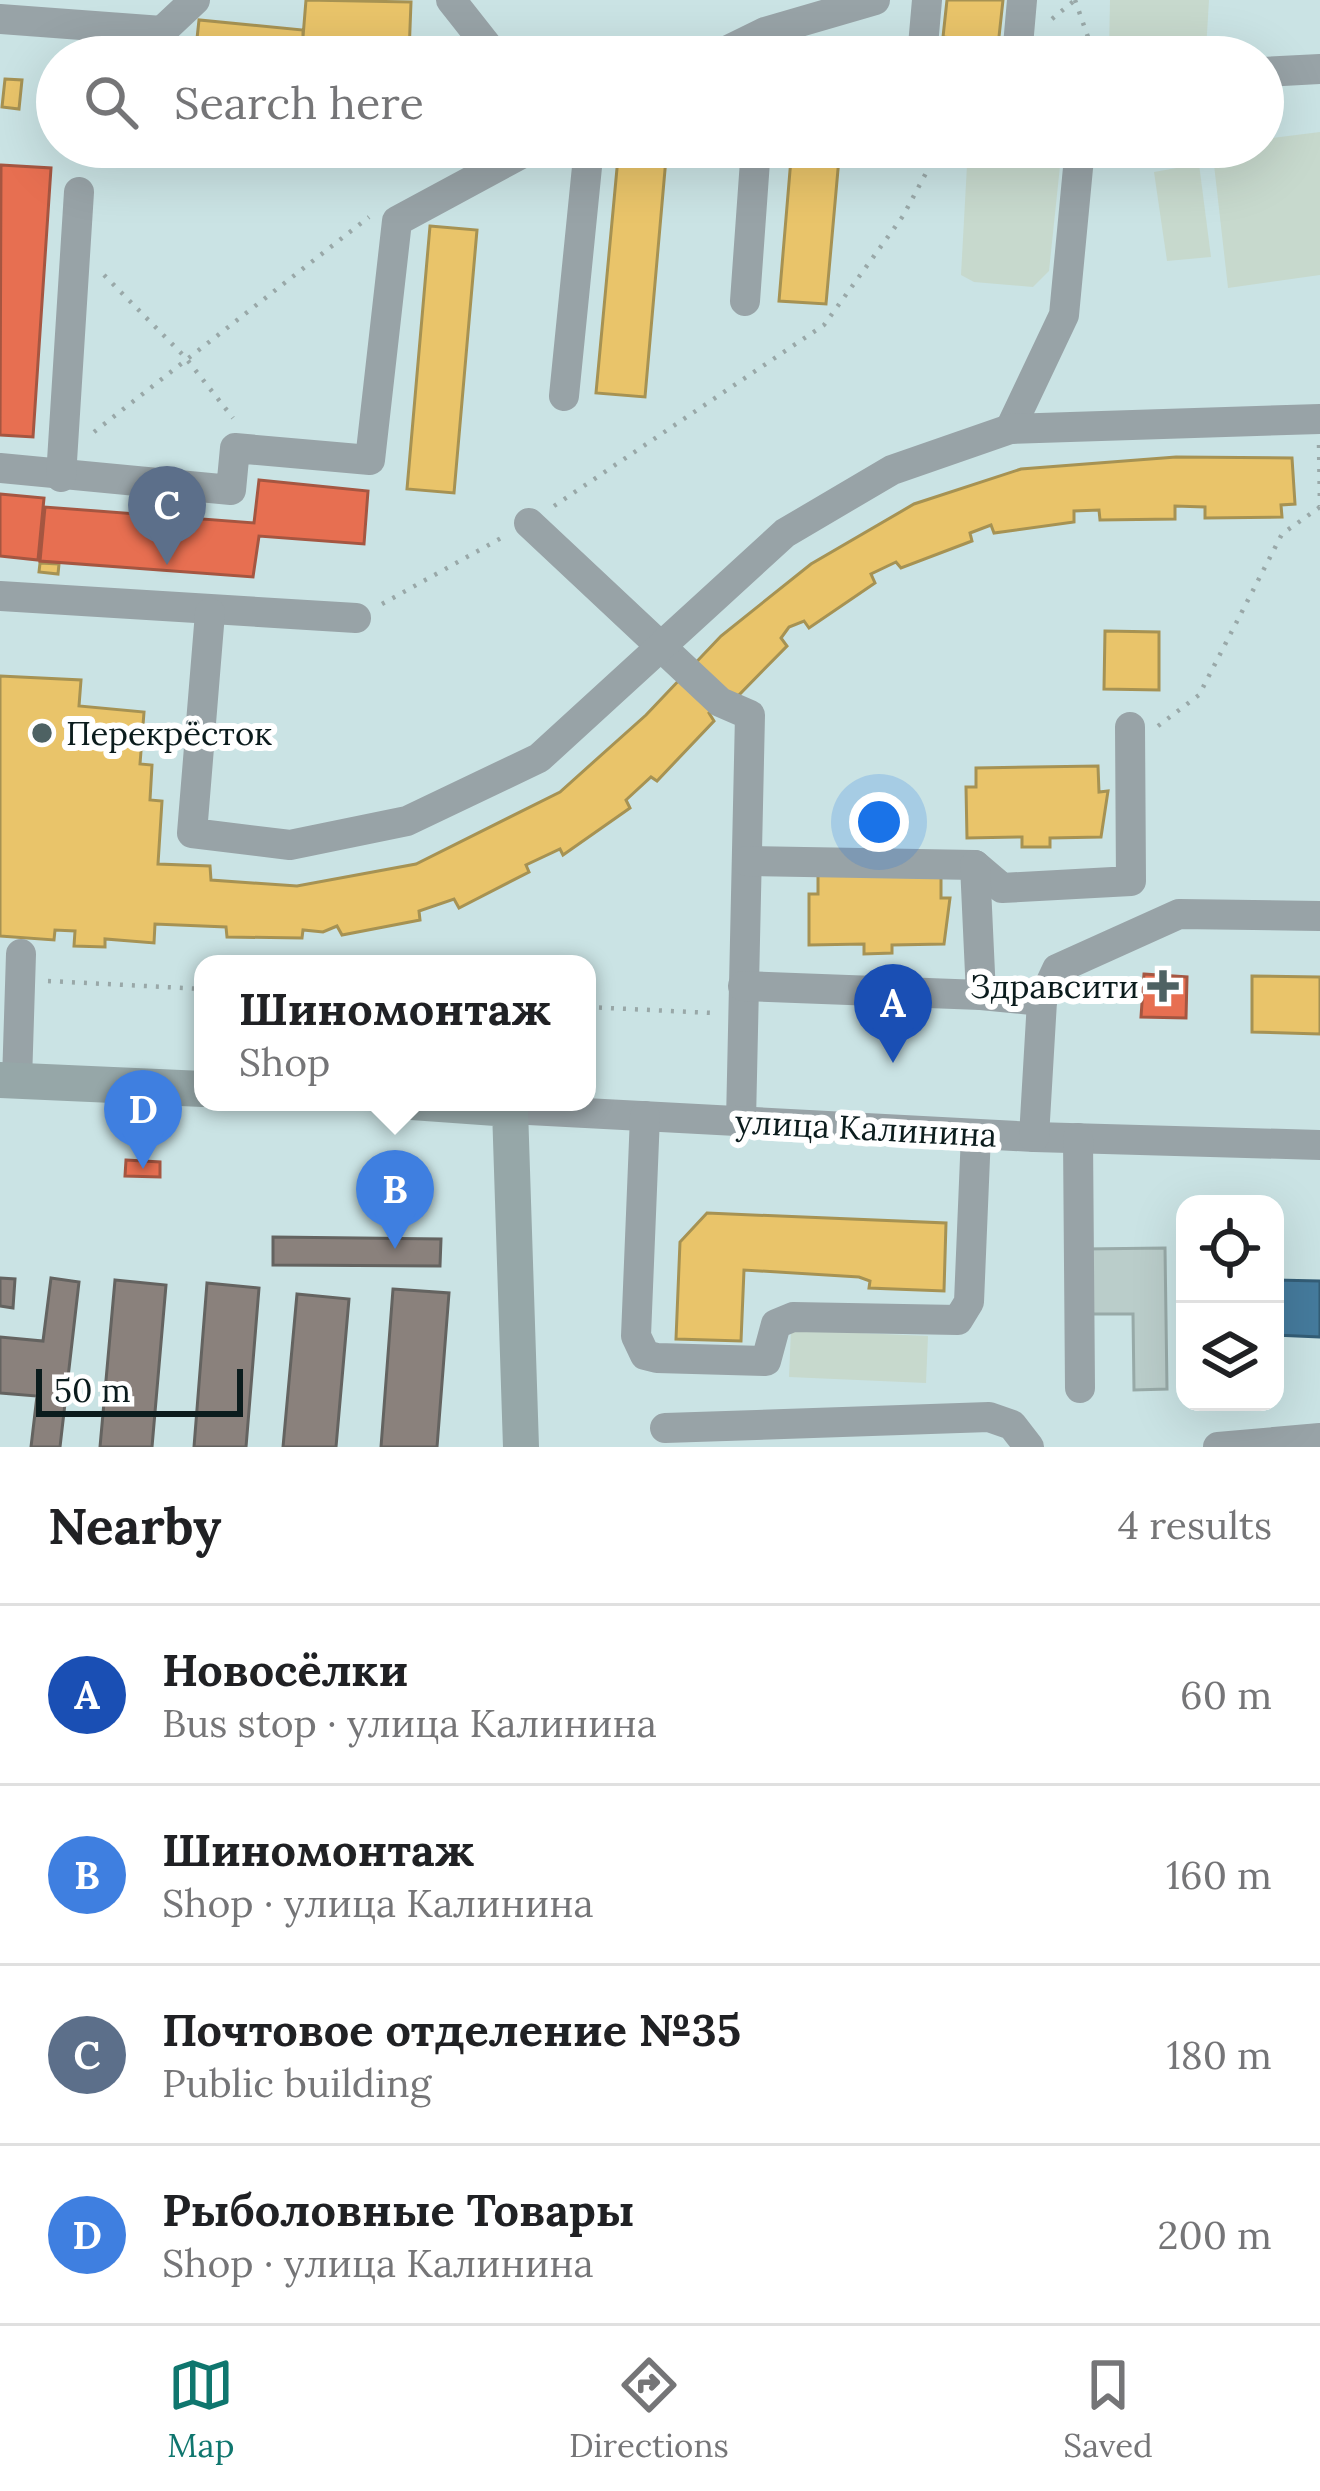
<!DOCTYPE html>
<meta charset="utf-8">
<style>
body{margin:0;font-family:Lora,serif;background:#f6f6f6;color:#202124}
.controls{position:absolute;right:36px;bottom:36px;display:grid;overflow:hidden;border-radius:24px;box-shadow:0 12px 48px #0002}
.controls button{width:108px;height:108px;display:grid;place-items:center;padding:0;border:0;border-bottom:3px solid #e0e0e0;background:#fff;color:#202124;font:60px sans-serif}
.scale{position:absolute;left:36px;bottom:30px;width:207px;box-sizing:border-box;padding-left:12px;border:6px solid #0b1c1d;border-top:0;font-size:33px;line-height:42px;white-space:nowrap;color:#0b1c1d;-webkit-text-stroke:9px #fff;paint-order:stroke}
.you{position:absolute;left:879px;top:822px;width:42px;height:42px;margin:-30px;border:9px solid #fff;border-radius:50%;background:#1a73e8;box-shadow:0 0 0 18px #1a73e833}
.badge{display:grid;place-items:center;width:78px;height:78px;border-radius:50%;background:#0f766e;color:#fff;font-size:39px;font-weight:700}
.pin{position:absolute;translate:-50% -99px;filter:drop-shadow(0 3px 6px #0008)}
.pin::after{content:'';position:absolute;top:63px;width:42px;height:36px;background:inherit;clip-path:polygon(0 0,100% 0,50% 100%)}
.popup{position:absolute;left:194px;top:955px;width:402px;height:156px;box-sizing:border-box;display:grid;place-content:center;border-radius:24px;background:#fff;filter:drop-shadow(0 3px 9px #0005);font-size:39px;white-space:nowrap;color:#757577}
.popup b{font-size:45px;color:#202124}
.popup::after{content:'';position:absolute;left:50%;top:100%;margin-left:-24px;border:24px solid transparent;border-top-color:#fff}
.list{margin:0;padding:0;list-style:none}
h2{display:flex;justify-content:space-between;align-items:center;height:156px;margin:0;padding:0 48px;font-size:51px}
h2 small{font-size:39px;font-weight:400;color:#757577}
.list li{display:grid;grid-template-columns:78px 1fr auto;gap:36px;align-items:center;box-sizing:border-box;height:180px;padding:0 48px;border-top:3px solid #e0e0e0}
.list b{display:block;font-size:45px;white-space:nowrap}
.list p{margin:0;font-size:39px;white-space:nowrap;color:#757577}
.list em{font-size:39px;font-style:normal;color:#757577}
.icon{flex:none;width:66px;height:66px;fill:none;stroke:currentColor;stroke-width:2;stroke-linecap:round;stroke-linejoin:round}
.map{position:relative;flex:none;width:1320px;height:1447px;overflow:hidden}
.search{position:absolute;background:#fff;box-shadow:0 12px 48px #0002;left:36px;right:36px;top:36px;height:132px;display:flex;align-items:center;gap:30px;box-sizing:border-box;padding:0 42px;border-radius:66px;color:#757577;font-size:45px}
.sheet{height:876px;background:#fff}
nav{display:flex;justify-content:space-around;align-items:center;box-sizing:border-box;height:168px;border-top:3px solid #e0e0e0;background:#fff;font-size:33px;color:#757577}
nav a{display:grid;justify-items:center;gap:6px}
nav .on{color:#0f766e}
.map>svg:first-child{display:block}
</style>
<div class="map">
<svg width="1320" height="1447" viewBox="0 0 1320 1447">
<rect width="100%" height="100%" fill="#cae3e4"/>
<g fill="#c7d9cd">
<path d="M 1110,0 L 1209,0 L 1206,50 L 1109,51 Z"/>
<path d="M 1320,132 L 1320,275 L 1228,288 L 1212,147 L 1263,147 L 1263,139 Z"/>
<path d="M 968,147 L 1062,147 L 1049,271 L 1033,287 L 974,282 L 961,275 Z"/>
<path d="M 1199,164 L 1211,257 L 1167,261 L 1154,172 Z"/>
<path d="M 791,1330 L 928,1336 L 926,1383 L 789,1377 Z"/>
</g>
<g fill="#e9c46a" stroke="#a69253" stroke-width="3">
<path d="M 306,0 L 411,2 L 409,54 L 302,45 L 302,57 L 195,57 L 199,20 L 303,30 L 303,37 Z"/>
<path d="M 947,0 L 1003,0 L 998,46 L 989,46 L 988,57 L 951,53 L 952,38 L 943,37 Z"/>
<path d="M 802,38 L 849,42 L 848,57 L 800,57 Z"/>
<path d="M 91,47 L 189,57 L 90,57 Z"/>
<path d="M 5,79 L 22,80 L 19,109 L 2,107 Z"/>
<path d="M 619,147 L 667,147 L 645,397 L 596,393 Z"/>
<path d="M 792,147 L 840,147 L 826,304 L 779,301 Z"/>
<path d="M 430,226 L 477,230 L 454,493 L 407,489 Z"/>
<path d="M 1176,457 L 1292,458 L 1295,504 L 1281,505 L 1282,517 L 1205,518 L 1205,507 L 1175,506 L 1175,519 L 1100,520 L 1099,510 L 1074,511 L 1074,522 L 994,533 L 991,525 L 970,533 L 972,541 L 901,568 L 896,562 L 871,574 L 875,583 L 809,628 L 804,621 L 789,627 L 781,638 L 787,646 L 733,701 L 727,695 L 709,713 L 714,721 L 657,781 L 651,777 L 626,800 L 630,808 L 563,855 L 560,849 L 526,865 L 529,872 L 459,908 L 454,899 L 419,911 L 420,920 L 342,935 L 337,926 L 323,932 L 303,930 L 302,938 L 227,937 L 226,927 L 155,924 L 154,943 L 105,939 L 105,947 L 74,946 L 75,931 L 55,930 L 54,940 L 0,936 L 0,676 L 81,680 L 79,706 L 144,712 L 140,764 L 152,765 L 150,800 L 162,801 L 158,864 L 210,866 L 211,880 L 297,886 L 416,864 L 560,792 L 646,715 L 721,636 L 811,564 L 914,504 L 1021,469 Z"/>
<path d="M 40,563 L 59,564 L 58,574 L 39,572 Z"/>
<path d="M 1105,631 L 1159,632 L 1159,690 L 1104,689 Z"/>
<path d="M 1098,766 L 1099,792 L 1108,791 L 1101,837 L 1050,838 L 1050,847 L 1022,847 L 1022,837 L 967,838 L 966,787 L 976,787 L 976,768 Z"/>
<path d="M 941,873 L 941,898 L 950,898 L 944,944 L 892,945 L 892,953 L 864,954 L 864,944 L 809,945 L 809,894 L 818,894 L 818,874 Z"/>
<path d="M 1252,976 L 1320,977 L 1320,1034 L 1252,1032 Z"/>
<path d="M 707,1213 L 946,1223 L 944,1291 L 869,1288 L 870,1281 L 859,1277 L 744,1270 L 741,1341 L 676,1339 L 680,1242 Z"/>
</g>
<g fill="#e76f51" stroke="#a55641" stroke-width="3">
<path d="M 1,165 L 51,168 L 33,437 L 0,435 Z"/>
<path d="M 259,480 L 368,491 L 364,544 L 259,536 L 253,577 L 40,561 L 45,507 L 254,523 Z"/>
<path d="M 0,494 L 44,498 L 38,560 L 0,556 Z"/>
<path d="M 1144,974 L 1187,977 L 1186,1018 L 1141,1017 Z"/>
<path d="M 126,1160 L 160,1162 L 160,1177 L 125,1176 Z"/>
</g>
<path fill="#457b9d" stroke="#345e77" stroke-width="3" d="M 1275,1280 L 1320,1281 L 1320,1337 L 1275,1335 Z"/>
<g fill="#8a817c" stroke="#646360" stroke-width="3">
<path d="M 273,1237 L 441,1239 L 440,1266 L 273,1265 Z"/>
<path d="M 0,1278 L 15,1279 L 13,1308 L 0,1306 Z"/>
<path d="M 51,1278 L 79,1282 L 60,1447 L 31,1447 L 37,1396 L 0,1393 L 0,1337 L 43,1341 Z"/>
<path d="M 115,1280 L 166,1285 L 152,1447 L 100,1447 Z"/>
<path d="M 207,1283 L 259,1288 L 246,1447 L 194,1447 Z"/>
<path d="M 393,1289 L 449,1293 L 437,1447 L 381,1447 Z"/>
<path d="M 297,1294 L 349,1299 L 336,1447 L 283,1447 Z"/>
</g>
<path fill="#bacdca" stroke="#98aaa8" stroke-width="3" d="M 1165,1248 L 1167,1389 L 1134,1390 L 1133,1314 L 1085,1314 L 1084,1249 Z"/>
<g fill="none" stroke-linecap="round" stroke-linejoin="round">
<g stroke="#99a8a8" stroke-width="4.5" stroke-dasharray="3 9" stroke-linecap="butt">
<path d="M 1075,0 L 1095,57"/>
<path d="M 1052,19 L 1075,0"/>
<path d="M 104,275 L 185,357 L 233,418"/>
<path d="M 94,432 L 369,217"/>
<path d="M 1319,445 L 1320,506"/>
<path d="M 554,506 L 824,325 L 903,216 L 940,147"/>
<path d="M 382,604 L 503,537"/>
<path d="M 1158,726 L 1199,695 L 1282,534 L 1320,507"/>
<path d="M 48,981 L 203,989"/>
<path d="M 587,1007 L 713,1013"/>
</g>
<g stroke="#98a3a7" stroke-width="30">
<path d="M 451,0 L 496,57"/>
<path d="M 0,19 L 162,31 L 195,0"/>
<path d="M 714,57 L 765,32 L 875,0"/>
<path d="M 922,57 L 927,0"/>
<path d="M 1017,57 L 1022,0"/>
<path d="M 1263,72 L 1320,69"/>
<path d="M 745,301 L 756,147"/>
<path d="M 564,396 L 588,157 L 575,147"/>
<path d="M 1010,429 L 1064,315 L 1080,147"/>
<path d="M 0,468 L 231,490 L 235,448 L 370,460 L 397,221 L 534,147"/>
<path d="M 61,477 L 79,192"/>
<path d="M 529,523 L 720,702 L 750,715 L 741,1121"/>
<path d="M 0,596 L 356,618"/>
<path d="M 210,613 L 192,833 L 290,845 L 407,821 L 539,758 L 785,533 L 892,470 L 1010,429 L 1320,419"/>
<path d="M 747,861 L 975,865 L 1002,888 L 1131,881 L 1130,727"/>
<path d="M 743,986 L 981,995 L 975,865"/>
<path d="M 981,995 L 1042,1001"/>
<path d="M 17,1081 L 21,954"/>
<path d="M 510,1109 L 1034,1137 L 1320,1145"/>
<path d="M 645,1116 L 636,1336 L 645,1355 L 657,1358 L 766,1361 L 776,1324 L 793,1317 L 958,1320 L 969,1302 L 976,1134"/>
<path d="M 1034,1137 L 1042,1001 L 1057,969 L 1179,914 L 1320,916"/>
<path d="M 1078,1138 L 1080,1388"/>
<path d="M 665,1428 L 989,1417 L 1012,1425 L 1029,1447"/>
<path d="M 1218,1447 L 1320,1438"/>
</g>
<g stroke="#96a7a8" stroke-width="36">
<path d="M 0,1080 L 203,1089"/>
<path d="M 412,1102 L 510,1109 L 521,1447"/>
</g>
</g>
<g fill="#4e6263" stroke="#fff" stroke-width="4.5">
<circle cx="42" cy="733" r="12"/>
<path d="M1157 968h12v12h12v12h-12v12h-12v-12h-12v-12h12z"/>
</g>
<g text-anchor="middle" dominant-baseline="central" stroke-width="12" stroke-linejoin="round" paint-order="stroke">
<g font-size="33" fill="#0b1c1d" stroke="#fff" text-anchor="start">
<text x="66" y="733">Перекрёсток</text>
<text x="1139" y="986" text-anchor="end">Здравсити</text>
</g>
<g font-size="33" fill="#0b1c1d" stroke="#fff">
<text transform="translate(866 1128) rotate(3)">улица Калинина</text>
</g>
</g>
</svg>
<div class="controls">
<button><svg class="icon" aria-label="locate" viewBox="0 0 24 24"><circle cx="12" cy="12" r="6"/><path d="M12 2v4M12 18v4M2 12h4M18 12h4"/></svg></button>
<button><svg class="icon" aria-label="layers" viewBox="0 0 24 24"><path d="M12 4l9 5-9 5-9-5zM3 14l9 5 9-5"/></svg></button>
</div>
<div class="scale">50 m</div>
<div class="you"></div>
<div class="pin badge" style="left:893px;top:1063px;background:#1a4fb4">A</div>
<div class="pin badge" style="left:395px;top:1249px;background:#3f7fe0">B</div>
<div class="popup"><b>Шиномонтаж</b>Shop</div>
<div class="pin badge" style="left:167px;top:565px;background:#5c6f8a">C</div>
<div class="pin badge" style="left:143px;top:1169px;background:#3f7fe0">D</div>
<div class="search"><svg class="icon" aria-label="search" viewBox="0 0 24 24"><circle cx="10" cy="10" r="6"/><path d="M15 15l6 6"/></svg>Search here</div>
</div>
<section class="sheet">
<h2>Nearby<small>4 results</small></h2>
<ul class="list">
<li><span class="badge" style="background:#1a4fb4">A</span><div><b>Новосёлки</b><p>Bus stop · улица Калинина</p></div><em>60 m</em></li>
<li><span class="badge" style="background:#3f7fe0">B</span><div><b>Шиномонтаж</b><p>Shop · улица Калинина</p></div><em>160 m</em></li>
<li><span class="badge" style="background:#5c6f8a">C</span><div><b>Почтовое отделение №35</b><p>Public building</p></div><em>180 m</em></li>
<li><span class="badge" style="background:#3f7fe0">D</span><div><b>Рыболовные Товары</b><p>Shop · улица Калинина</p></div><em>200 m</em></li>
</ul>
</section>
<nav>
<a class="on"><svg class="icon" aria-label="map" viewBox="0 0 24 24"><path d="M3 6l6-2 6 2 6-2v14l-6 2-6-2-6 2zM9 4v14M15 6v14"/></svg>Map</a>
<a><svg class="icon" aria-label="directions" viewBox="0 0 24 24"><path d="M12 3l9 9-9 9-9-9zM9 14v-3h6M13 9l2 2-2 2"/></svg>Directions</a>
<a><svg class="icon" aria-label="saved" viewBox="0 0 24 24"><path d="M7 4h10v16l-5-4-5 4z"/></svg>Saved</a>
</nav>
